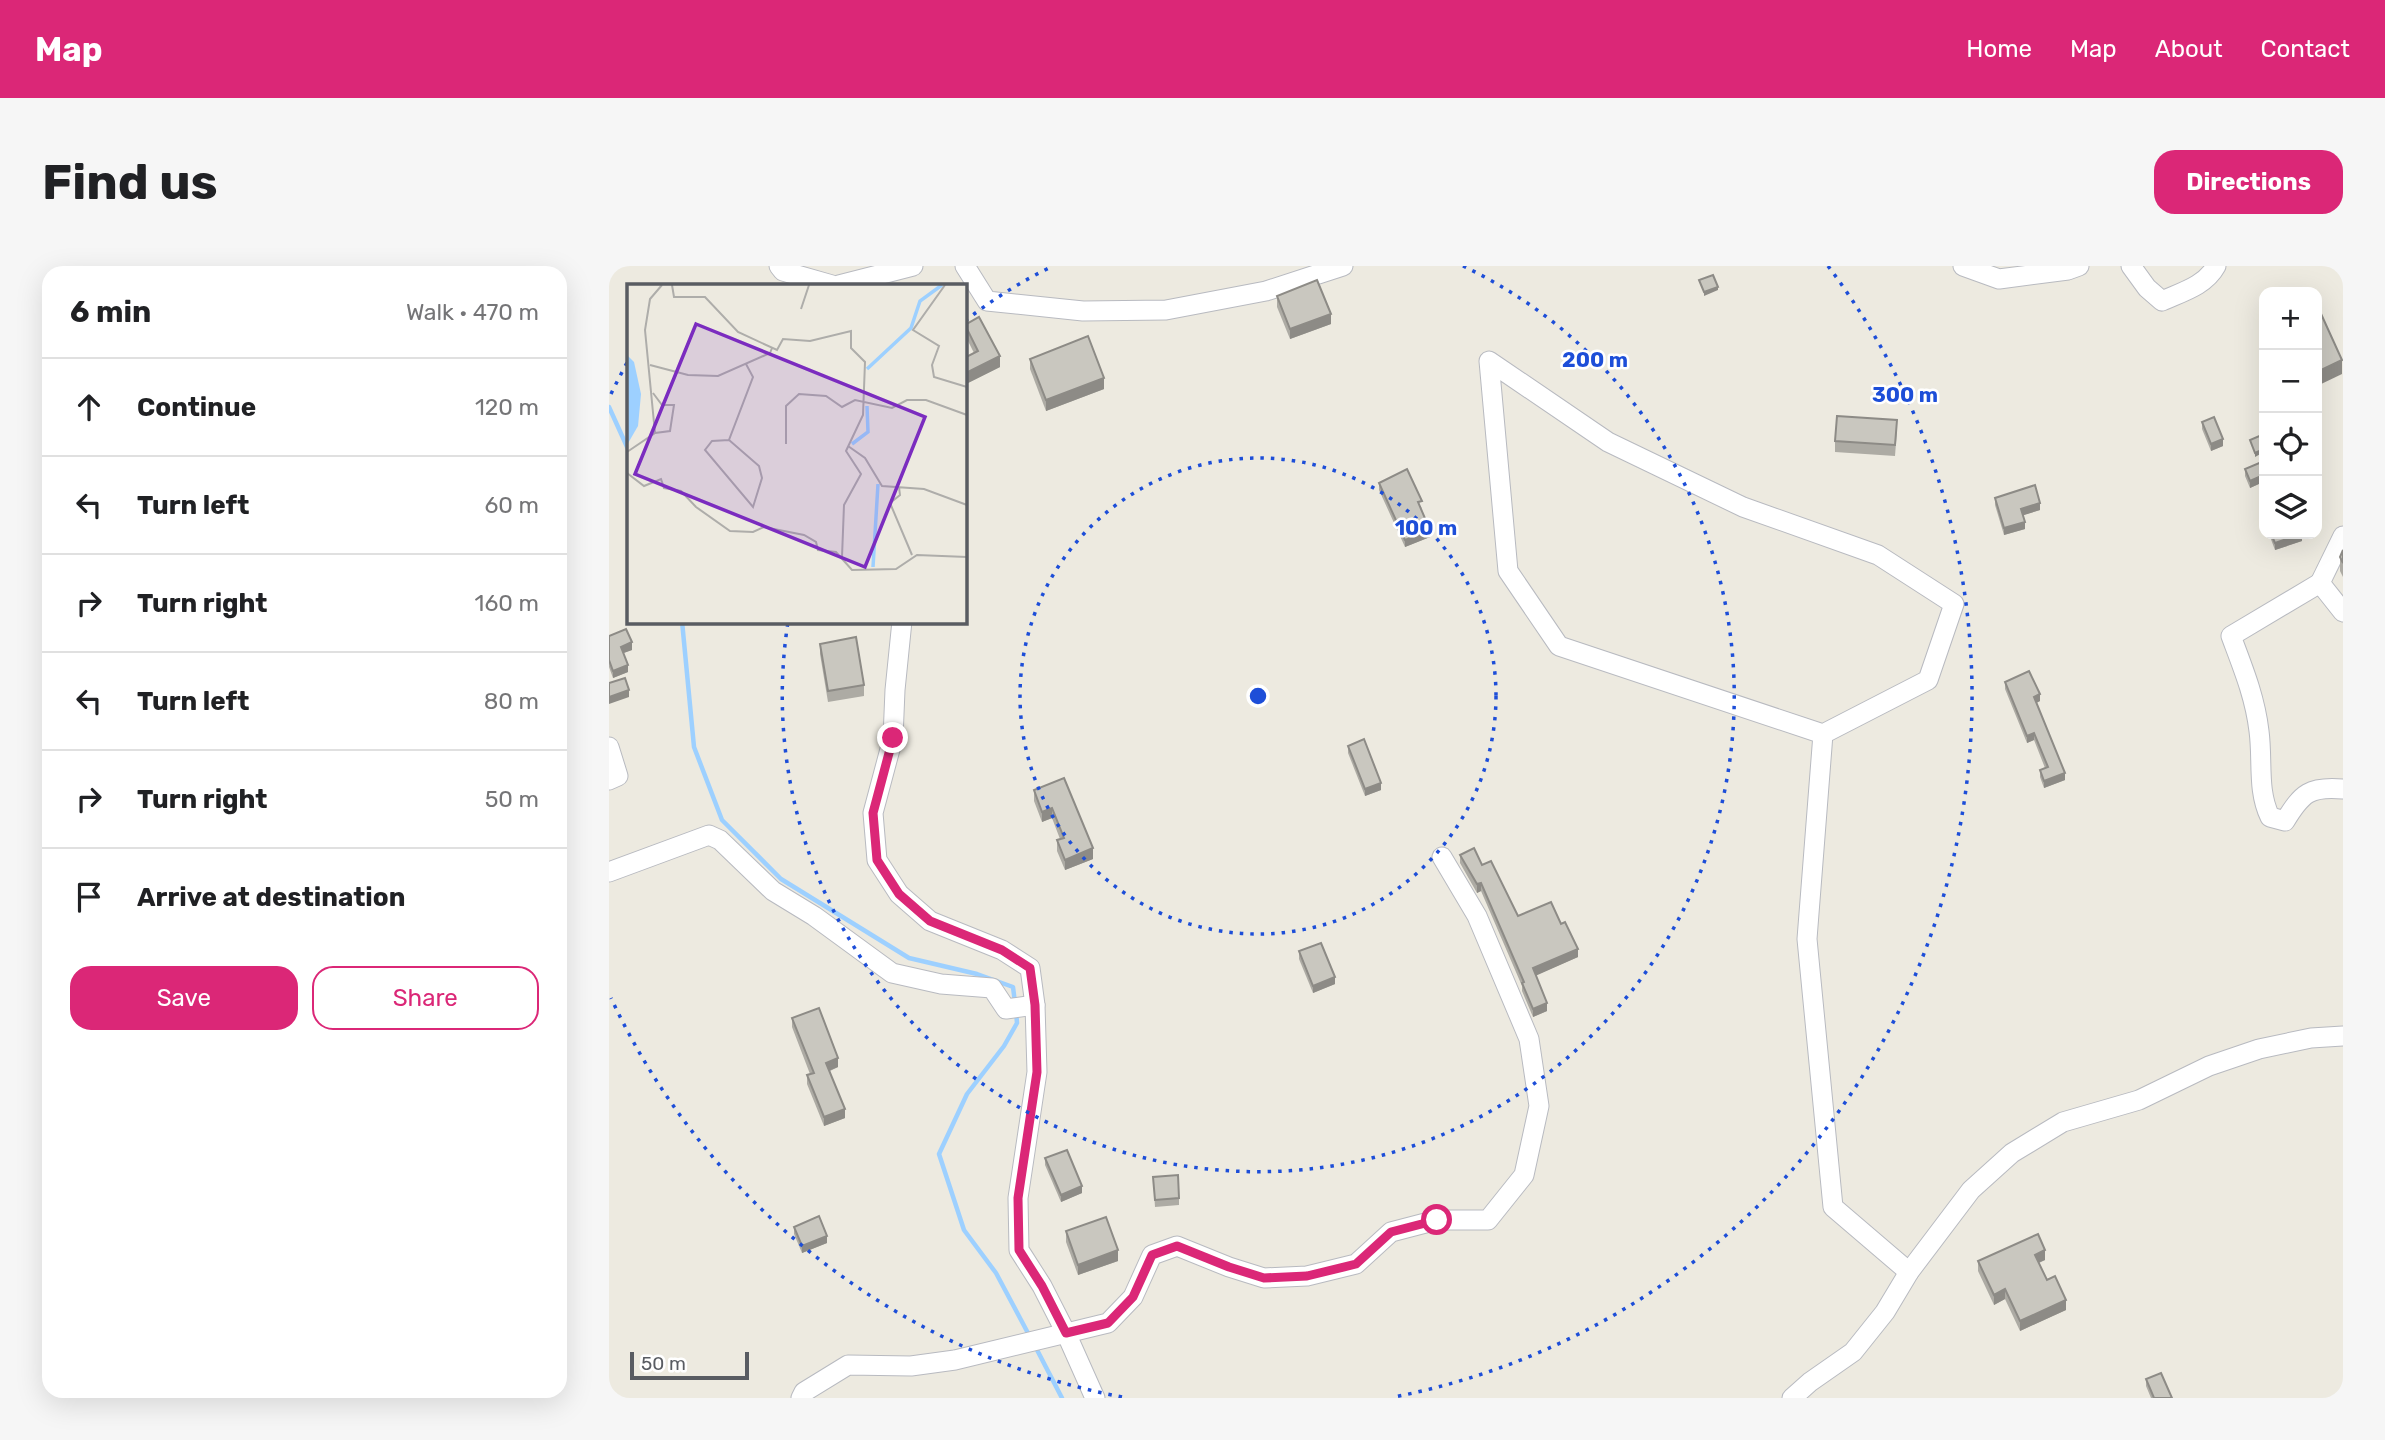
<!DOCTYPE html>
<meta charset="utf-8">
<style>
body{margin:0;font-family:Rubik,sans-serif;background:#f6f6f6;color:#202124}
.controls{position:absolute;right:21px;top:21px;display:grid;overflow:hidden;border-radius:14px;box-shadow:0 7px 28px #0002}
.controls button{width:63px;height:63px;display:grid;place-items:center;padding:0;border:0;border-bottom:2px solid #e0e0e0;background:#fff;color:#202124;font:35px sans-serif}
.scale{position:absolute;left:21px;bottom:18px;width:119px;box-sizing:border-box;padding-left:7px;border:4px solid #595c62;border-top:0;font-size:19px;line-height:24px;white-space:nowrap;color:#595c62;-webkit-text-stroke:5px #fff;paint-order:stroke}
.stop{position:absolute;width:21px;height:21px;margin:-16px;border:5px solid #db2777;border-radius:50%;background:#fff}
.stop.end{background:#db2777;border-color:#fff;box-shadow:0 2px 7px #0008}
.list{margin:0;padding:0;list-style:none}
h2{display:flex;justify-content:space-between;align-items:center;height:91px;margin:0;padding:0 28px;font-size:30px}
h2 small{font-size:23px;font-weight:400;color:#757577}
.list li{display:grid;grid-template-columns:46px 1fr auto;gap:21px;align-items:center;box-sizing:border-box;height:98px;padding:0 28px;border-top:2px solid #e0e0e0}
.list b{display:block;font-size:26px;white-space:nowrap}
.list em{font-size:23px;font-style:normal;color:#757577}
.actions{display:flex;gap:14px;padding:21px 28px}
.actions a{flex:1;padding:16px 0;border:2px solid #db2777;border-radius:21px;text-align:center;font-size:24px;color:#db2777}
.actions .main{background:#db2777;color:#fff}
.icon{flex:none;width:38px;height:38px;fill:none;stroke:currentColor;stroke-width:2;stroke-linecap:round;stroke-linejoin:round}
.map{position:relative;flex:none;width:1734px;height:1132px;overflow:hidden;border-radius:21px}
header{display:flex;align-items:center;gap:42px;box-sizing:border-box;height:98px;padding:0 35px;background:#db2777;color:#fff}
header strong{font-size:33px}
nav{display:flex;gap:38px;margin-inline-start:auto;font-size:24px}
.intro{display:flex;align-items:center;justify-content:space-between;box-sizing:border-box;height:168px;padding:0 42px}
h1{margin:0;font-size:49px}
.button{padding:18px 32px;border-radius:21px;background:#db2777;color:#fff;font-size:24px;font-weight:700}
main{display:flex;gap:42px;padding:0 42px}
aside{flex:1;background:#fff;border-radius:21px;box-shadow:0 7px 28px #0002}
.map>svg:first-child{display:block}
</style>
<header>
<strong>Map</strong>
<nav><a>Home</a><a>Map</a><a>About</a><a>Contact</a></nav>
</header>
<div class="intro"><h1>Find us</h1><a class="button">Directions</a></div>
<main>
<aside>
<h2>6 min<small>Walk · 470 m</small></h2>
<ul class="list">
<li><svg class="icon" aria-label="ahead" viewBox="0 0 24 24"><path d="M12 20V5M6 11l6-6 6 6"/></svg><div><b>Continue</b></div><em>120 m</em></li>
<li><svg class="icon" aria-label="left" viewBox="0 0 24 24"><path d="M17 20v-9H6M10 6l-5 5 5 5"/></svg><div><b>Turn left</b></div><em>60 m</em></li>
<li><svg class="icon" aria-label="right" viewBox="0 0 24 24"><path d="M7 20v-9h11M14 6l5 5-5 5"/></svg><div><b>Turn right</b></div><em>160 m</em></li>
<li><svg class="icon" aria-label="left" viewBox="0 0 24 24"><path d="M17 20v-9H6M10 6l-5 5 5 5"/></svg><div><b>Turn left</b></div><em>80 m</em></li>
<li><svg class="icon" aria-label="right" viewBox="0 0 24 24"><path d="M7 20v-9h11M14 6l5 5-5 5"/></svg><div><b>Turn right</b></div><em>50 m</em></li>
<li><svg class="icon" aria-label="arrive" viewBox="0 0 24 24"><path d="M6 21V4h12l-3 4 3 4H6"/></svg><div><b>Arrive at destination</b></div></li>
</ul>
<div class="actions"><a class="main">Save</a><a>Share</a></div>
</aside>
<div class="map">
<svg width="1734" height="1132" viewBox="0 0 1734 1132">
<rect width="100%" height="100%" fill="#edeae0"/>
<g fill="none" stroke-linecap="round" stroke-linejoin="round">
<g stroke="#9dd0ff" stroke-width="4.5">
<path d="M 0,141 L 19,183"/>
<path d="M 73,355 L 85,481 L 113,554 L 172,613 L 300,692 L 368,708 L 404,721 L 406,737"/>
<path d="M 407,745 L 408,757 L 395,780 L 358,828 L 330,888 L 355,964 L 387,1007 L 420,1069"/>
<path d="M 426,1080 L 453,1132"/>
</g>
<g stroke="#b8bac0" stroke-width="21">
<g id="street">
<path d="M 170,0 L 174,5 L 223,19"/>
<path d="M 356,0 L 378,35 L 474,45 L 557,44 L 657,25 L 734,0"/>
<path d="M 1354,0 L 1390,13 L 1459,4 L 1470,0"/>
<path d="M 1522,0 L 1538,22 L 1553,35 C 1573,26 1596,20 1607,0"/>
<path d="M 230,19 L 304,0"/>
<path d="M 1734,270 L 1711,317 L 1734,346"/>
<path d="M 1711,317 L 1622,370 C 1634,402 1646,431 1650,465 C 1654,495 1648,524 1661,551 L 1676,555 C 1693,527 1701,520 1734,523"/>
<path d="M 293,355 L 286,424 L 284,472 L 264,547 L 268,594 L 290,628 L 321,655 L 393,684 L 421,702 L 426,739 L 428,806 L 409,932 L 410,984 L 433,1020 L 457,1067 L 486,1132"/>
<path d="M 1214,468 L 1319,414 L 1345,338 L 1269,289 L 1134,241 L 999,176 L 880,95 L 899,305 L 950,380 L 1214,468 L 1198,673 L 1224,941 L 1300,1006"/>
<path d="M 0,481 L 9,510 L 0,514"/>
<path d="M 0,606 L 100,569 L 111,574 L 164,625 L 205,650 L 283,707 L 332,718 L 383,722 L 397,743 L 426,739"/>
<path d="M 192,1132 L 195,1126 L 239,1099 L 302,1100 L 346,1094 L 499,1057 L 524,1031 L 543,989 L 568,980 L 620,1001 L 655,1012 L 698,1010 L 747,998 L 782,966 L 828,954 L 879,954 L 915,909 L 930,840 L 920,773 L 868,650 L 833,591"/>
<path d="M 1183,1132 L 1201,1116 L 1244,1086 L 1276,1046 L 1300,1006 L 1362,924 L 1403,887 L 1454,856 L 1530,834 L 1600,800 L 1650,783 L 1702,772 L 1734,770"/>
</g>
</g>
<use href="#street" stroke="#fff" stroke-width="19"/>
</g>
<g fill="#adaba4">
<path d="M 668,30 L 722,58 L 681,73 L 668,41 Z"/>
<path d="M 356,59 L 391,101 L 355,119 L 355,92 L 365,87 L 356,69 Z"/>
<path d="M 421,93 L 495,123 L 437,145 L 421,103 Z"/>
<path d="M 1593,156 L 1614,180 L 1602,185 L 1593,163 Z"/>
<path d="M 1288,164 L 1286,190 L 1226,186 L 1226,175 Z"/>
<path d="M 1655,195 L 1655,224 L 1652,217 L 1641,222 L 1636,210 L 1636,203 Z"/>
<path d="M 770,217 L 813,242 L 812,242 L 821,271 L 796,281 L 770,224 Z"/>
<path d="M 1386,232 L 1431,244 L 1414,249 L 1416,263 L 1395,269 L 1386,239 Z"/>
<path d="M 1660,268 L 1693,268 L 1693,275 L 1666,284 Z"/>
<path d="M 1734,284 L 1734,311 L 1731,305 L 1731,291 Z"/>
<path d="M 0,370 L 23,384 L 14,387 L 19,406 L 4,412 L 0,401 Z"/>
<path d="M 211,378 L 255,419 L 255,430 L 219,436 L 211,388 Z"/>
<path d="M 1396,416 L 1431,435 L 1427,437 L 1456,514 L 1435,522 L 1431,511 L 1431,504 L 1436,502 L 1425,474 L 1418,477 L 1396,423 Z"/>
<path d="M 739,480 L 772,524 L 756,530 L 739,487 Z"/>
<path d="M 455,512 L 484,593 L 456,604 L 448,585 L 448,574 L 451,573 L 443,552 L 433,556 L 425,535 L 425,524 Z"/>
<path d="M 851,589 L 873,599 L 909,650 L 952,658 L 969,691 L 927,709 L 938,745 L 924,751 L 913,725 L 913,720 L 872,625 L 868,627 L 851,597 Z"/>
<path d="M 690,685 L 726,718 L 704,727 L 690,693 Z"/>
<path d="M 183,752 L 229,801 L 221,805 L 236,852 L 215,860 L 198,818 L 198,809 L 201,808 L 183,761 Z"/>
<path d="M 436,892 L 473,927 L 452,936 L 436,899 Z"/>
<path d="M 544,911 L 570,932 L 570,939 L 546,941 Z"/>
<path d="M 185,961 L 218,977 L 193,987 L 185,968 Z"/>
<path d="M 457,965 L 509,995 L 469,1009 L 457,976 Z"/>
<path d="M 1436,994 L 1430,997 L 1438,1014 L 1457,1044 L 1411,1065 L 1396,1033 L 1385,1039 L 1369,1005 L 1369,995 Z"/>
<path d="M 1537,1113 L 1563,1132 L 1542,1132 L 1537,1120 Z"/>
</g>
<g fill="#8d8b86">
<path d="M 1109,21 L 1109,24 L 1095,30 L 1095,26 Z"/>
<path d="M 722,48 L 722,58 L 681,73 L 681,63 Z"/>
<path d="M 391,90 L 391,101 L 355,119 L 355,108 Z"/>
<path d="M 1733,94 L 1733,108 L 1708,120 L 1708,106 Z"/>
<path d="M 495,112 L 495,123 L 437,145 L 437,134 Z"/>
<path d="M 1614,173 L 1614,180 L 1602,185 L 1602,178 Z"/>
<path d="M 1655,183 L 1655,186 L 1646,191 L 1646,187 Z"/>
<path d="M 1652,210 L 1652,217 L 1641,222 L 1641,215 Z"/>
<path d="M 1431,237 L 1431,244 L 1412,250 L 1412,243 Z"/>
<path d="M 1416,256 L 1416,263 L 1395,269 L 1395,262 Z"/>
<path d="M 821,264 L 821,271 L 796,281 L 796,274 Z"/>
<path d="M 1693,268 L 1693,275 L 1666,284 L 1666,277 Z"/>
<path d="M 23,376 L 23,384 L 12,388 L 12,381 Z"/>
<path d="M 19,399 L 19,406 L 4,412 L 4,405 Z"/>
<path d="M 20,424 L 20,431 L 0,438 L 0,431 Z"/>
<path d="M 1431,428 L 1431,435 L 1425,438 L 1425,431 Z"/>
<path d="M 1425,467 L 1425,474 L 1418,477 L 1418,470 Z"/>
<path d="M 1456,507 L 1456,514 L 1435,522 L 1435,515 Z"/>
<path d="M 772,517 L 772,524 L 756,530 L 756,523 Z"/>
<path d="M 443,542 L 443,552 L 433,556 L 433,546 Z"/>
<path d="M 484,582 L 484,593 L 456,604 L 456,594 Z"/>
<path d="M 872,617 L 872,625 L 868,627 L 868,618 Z"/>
<path d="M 969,683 L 969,691 L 924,711 L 924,702 Z"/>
<path d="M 726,711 L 726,718 L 704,727 L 704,720 Z"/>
<path d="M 938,737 L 938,745 L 924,751 L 924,743 Z"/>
<path d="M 229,792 L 229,801 L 217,806 L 217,797 Z"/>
<path d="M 236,843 L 236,852 L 215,860 L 215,851 Z"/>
<path d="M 473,920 L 473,927 L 452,936 L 452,929 Z"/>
<path d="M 218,970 L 218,977 L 193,987 L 193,980 Z"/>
<path d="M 509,984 L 509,995 L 469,1009 L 469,999 Z"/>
<path d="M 1436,984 L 1436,994 L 1426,998 L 1426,989 Z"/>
<path d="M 1396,1023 L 1396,1033 L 1385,1039 L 1385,1029 Z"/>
<path d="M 1457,1034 L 1457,1044 L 1411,1065 L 1411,1055 Z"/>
</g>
<g fill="#c9c7bf" stroke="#8d8b86" stroke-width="2">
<path d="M 1104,9 L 1109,21 L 1095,26 L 1090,14 Z"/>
<path d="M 708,14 L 722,48 L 681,63 L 668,30 Z"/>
<path d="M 1708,39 L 1733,94 L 1708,106 Z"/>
<path d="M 370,51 L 391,90 L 355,108 L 355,92 L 369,85 L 356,59 Z"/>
<path d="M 479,70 L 495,112 L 437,134 L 421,93 Z"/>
<path d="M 1228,150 L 1288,154 L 1286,179 L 1226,175 Z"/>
<path d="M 1605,151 L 1614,173 L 1602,178 L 1593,156 Z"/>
<path d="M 1655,168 L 1655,183 L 1646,187 L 1641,174 Z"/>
<path d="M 1655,195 L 1655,217 L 1652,210 L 1641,215 L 1636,203 Z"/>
<path d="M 798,203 L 813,235 L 809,236 L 821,264 L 796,274 L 770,217 Z"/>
<path d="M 1426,219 L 1431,237 L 1412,243 L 1416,256 L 1395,262 L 1386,232 Z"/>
<path d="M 1662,268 L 1693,268 L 1666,277 Z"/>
<path d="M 1734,284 L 1734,297 L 1731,291 Z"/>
<path d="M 17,363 L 23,376 L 12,381 L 19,399 L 4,405 L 0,394 L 0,370 Z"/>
<path d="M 247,371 L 255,419 L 219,425 L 211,378 Z"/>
<path d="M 1420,405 L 1431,428 L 1425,431 L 1456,507 L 1435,515 L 1431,504 L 1439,501 L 1425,467 L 1418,470 L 1396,416 Z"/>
<path d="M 16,412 L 20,424 L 0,431 L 0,417 Z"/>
<path d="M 755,473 L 772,517 L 756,523 L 739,480 Z"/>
<path d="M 455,512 L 484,582 L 456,594 L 448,574 L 455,572 L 443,542 L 433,546 L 425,524 Z"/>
<path d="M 865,582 L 873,599 L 882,595 L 909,650 L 942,636 L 952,658 L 956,656 L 969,683 L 924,702 L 938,737 L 924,743 L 913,717 L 915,716 L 872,617 L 868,618 L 851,589 Z"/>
<path d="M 712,677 L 726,711 L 704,720 L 690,685 Z"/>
<path d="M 210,742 L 229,792 L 217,797 L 236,843 L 215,851 L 198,809 L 205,807 L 183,752 Z"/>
<path d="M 458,884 L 473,920 L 452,929 L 436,892 Z"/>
<path d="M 569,909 L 570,932 L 546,934 L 544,911 Z"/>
<path d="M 210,950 L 218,970 L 193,980 L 185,961 Z"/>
<path d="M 497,951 L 509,984 L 469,999 L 457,965 Z"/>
<path d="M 1429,968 L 1436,984 L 1426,989 L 1438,1014 L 1446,1010 L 1457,1034 L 1411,1055 L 1396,1023 L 1385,1029 L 1369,995 Z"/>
<path d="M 1552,1107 L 1563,1132 L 1545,1132 L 1537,1113 Z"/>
</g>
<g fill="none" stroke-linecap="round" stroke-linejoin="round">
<path stroke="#db2777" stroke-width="9" d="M 284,472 L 264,547 L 268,594 L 290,628 L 321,655 L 393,684 L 421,702 L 426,739 L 428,806 L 409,932 L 410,984 L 433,1020 L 457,1067 L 499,1057 L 524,1031 L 543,989 L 568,980 L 620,1001 L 655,1012 L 698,1010 L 747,998 L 782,966 L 828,954"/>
</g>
<g fill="none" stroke="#1d4ed8" stroke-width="3.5" stroke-dasharray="3.5 7">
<circle cx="649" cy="430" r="238"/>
<path d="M356 55A476 476 0 0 1 444 0M854 0A476 476 0 1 1 179 356"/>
<path d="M513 1131A714 714 0 0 1 2 732M2 128A714 714 0 0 1 19 95M1219 0A714 714 0 0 1 785 1131"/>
</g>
<g transform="translate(18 18)">
<rect width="340" height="340" fill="#edeae0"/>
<path d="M 0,71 L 7,78 L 14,110 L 11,142 L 0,161 Z" fill="#9dd0ff"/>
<path fill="none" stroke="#9dd0ff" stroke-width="3.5" d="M 240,85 L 284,44 L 293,17 L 315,1M 225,160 L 241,148 L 240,122M 246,283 L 251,200"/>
<path fill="none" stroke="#aeadaa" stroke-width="2" d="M 45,1 L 47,13 L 78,13 L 111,48 L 150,66 L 156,55 L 183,57 L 224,47 L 224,64 L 238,78 L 236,131 L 219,167 L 234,190 L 217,221 L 215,273M 318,1 L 286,46 L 312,62 L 305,81 L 307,93 L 340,103M 174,25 L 182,1M 23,81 L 61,91 L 91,92 L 143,69 L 145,64M 26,109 L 35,121 L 47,121 L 43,147 L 28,149M 102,156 L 85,157 L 78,166 L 126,223 L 135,194 L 132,182 L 102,156 L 126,93 L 119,80M 159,160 L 159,122 L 172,110 L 199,112 L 215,123 L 228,116 L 265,124 L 280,116 L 299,116 L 340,131M 221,162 L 238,174 L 255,202 L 297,205 L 340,221M 0,168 L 28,149 L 18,46 L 23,15 L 35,1M 0,189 L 17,202 L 34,195 L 37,204 L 54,207 L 69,223 L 103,247 L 126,248 L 137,243 L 177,251 L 189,258 L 191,266 L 209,268 L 225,286 L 269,285 L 290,271 L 340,273M 272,203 L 273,211 L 263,219 L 285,271"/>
<path fill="#7b2cbf" fill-opacity="0.15" stroke="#7b2cbf" stroke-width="3.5" d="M 69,40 L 298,133 L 238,283 L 8,190 Z"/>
<rect width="340" height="340" fill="none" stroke="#595c62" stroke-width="3.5"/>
</g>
<circle cx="649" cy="430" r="10" fill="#1d4ed8" stroke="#fff" stroke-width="3.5"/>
<g font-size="21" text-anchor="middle" font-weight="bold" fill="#1d4ed8" stroke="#fff" stroke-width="5" stroke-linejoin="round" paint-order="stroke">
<text x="986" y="101">200 m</text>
<text x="1296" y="136">300 m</text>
<text x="817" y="269">100 m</text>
</g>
</svg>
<div class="controls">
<button>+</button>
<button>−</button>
<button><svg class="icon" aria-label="locate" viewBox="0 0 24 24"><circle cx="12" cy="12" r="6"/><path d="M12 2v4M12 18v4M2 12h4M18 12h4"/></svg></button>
<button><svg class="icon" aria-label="layers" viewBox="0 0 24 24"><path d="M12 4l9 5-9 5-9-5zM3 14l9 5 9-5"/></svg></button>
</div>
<div class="scale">50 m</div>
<div class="stop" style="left:828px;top:954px"></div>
<div class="stop end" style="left:284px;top:472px"></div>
</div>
</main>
